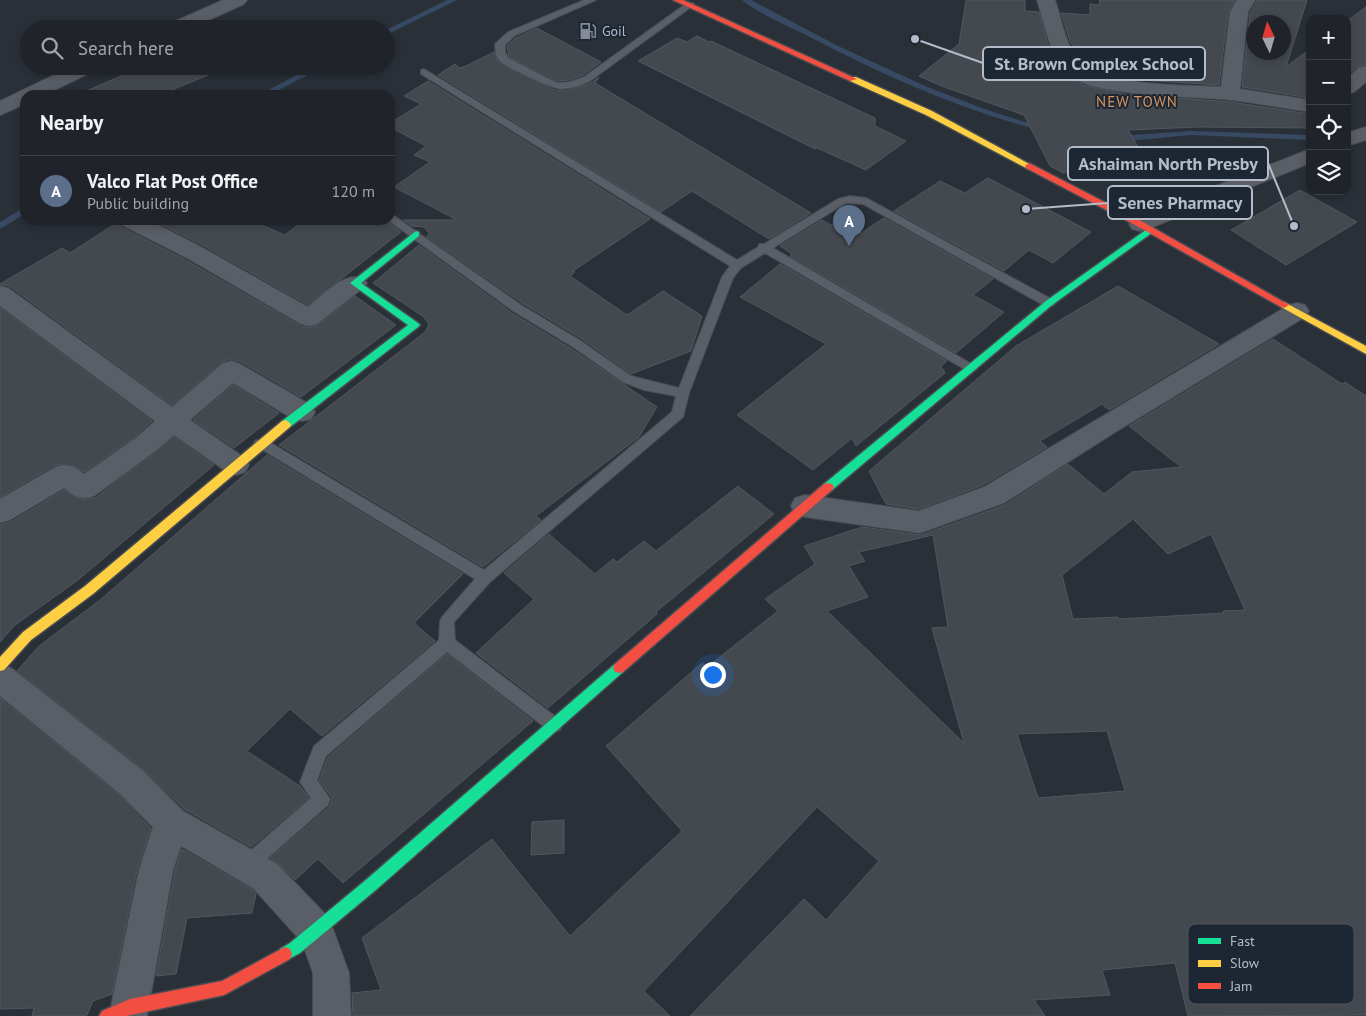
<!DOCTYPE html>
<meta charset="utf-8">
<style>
body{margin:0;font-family:"PT Sans",sans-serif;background:#282c32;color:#f1f3f6}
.controls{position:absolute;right:15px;top:15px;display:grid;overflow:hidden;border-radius:10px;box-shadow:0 2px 8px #0003}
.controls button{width:45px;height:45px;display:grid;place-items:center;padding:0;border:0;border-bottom:1px solid #3d4147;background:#20242a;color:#f1f3f6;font:25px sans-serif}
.compass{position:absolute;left:1246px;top:15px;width:45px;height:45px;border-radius:50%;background:#20242a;box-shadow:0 2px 8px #0003;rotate:355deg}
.you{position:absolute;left:712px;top:674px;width:18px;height:18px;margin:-12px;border:4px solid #fff;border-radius:50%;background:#1a73e8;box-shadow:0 0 0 8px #1a73e833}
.badge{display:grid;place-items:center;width:32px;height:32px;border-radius:50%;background:#8c9099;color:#fff;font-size:16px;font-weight:700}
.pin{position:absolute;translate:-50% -41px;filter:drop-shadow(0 1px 2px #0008)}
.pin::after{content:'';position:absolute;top:26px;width:18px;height:15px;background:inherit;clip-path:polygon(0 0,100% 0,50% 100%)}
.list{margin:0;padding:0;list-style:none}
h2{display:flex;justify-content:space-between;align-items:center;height:65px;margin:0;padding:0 20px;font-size:21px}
h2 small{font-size:16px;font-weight:400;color:#a2a4a8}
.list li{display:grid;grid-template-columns:32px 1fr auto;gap:15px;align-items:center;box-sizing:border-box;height:70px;padding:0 20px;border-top:1px solid #3d4147}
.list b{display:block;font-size:19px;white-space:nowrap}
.list p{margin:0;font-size:16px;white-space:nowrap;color:#a2a4a8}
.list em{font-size:16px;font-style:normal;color:#a2a4a8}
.icon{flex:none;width:28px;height:28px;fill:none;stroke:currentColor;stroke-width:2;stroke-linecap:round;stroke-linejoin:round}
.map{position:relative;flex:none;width:1366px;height:1016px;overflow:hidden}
.search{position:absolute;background:#20242a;box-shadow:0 2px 8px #0003;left:20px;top:20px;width:375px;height:55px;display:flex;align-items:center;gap:12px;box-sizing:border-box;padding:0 18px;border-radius:28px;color:#a2a4a8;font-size:19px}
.panel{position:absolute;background:#20242a;box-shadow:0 2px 8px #0003;left:20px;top:90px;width:375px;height:135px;border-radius:15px}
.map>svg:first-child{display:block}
</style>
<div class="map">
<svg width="1366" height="1016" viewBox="0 0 1366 1016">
<rect width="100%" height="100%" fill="#2a3038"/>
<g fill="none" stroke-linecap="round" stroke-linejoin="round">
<g fill="#384963" fill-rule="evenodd">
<path d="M 447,0 L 457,0 L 386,35 L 386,30 Z"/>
<path d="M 742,0 L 751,0 L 836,45 L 925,86 L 987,110 L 1047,129 L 1043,131 C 960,110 882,75 806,35 C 788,26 757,13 742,0 Z"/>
<path d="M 314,66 L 325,66 L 269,95 L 259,95 Z"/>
<path d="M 1192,131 L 1310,135 L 1310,140 L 1192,135 L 1117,142 L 1113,139 L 1117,136 Z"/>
<path d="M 25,207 L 25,214 L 0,229 L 0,222 Z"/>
</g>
</g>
<g fill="#444950" stroke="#52575f" fill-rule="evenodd">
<path d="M 966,0 L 1025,0 L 1025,11 L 1039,12 L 1047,41 L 1056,61 L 1070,77 L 1083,85 L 1123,94 L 1231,102 L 1310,114 L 1310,128 L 1198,127 L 1128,130 L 1150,167 L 1063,173 L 1050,166 L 1024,115 L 944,87 L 919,76 L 959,44 Z"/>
<path d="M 1099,0 L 1235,0 L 1228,12 L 1219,85 L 1126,79 L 1092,70 L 1082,63 L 1070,41 L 1061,13 L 1090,15 L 1090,4 L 1100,5 Z"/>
<path d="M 1257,0 L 1307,0 L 1286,67 L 1310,49 L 1310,98 L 1242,87 L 1250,13 ZM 1254,22 L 1284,22 L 1284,52 L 1254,52 Z"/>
<path d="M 1366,7 L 1366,64 L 1358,67 L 1347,75 L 1347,21 Z"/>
<path d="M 537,28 L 601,62 L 583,75 L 570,80 L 557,81 L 509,57 L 507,46 L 514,39 Z"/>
<path d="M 697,36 L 709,42 L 711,41 L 875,118 L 875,126 L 906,141 L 866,170 L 817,148 L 815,149 L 638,61 L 677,38 L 687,42 Z"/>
<path d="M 494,52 L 498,61 L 504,66 L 555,90 L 565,91 L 576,88 L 591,83 L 599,77 L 595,83 L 811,213 L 769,239 L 692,191 L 661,212 L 438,75 L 455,64 L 460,68 L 466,66 Z"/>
<path d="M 144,66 L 227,66 L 227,67 L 160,95 L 77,95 Z"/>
<path d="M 428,81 L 650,219 L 573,271 L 575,272 L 570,276 L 627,315 L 663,291 L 702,316 L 691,351 L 631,374 L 582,339 L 522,303 L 427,237 L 429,233 L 424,227 L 412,226 L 403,220 L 457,220 L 394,187 L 430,162 L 414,155 L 426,146 L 390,127 L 390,123 L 421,104 L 404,96 Z"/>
<path d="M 988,178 L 1091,232 L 1053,263 L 1029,250 L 1004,271 L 894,211 L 940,181 L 965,193 Z"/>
<path d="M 1300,190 L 1357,222 L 1286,265 L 1231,230 Z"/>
<path d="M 884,218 L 993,279 L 973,295 L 1004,312 L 956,353 L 790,256 L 792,254 L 780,246 L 822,220 L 831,225 L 838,220 L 861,233 Z"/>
<path d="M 152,220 L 250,220 L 285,235 L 304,220 L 386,220 L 401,232 L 308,305 L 204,246 Z"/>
<path d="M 118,222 L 121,227 L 186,260 L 301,326 L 309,328 L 318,325 L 355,296 L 396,325 L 301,397 L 241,362 L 230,359 L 221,363 L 172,405 L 9,286 L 0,284 L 62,248 L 70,253 Z"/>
<path d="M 419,245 L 512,313 L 572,349 L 657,407 L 639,437 L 536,516 L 541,520 L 483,567 L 279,445 L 425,332 L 429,324 L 424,317 L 373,283 Z"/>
<path d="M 780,264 L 947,361 L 941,366 L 945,373 L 856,446 L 852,438 L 813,470 L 737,415 L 826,344 L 740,297 Z"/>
<path d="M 1118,286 L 1219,344 L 1109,410 L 1102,404 L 1040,441 L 1047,447 L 983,485 L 919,509 L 886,504 L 869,471 L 1016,346 Z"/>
<path d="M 0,308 L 152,421 L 135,437 L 84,472 L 71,464 L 56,465 L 0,497 Z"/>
<path d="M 1273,339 L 1342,384 L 1345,382 L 1366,396 L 1366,1015 L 1188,1016 L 1175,963 L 1102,970 L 1110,995 L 1034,1000 L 1045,1016 L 690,1016 L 804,899 L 826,920 L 879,861 L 817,807 L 644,991 L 670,1016 L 353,1016 L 352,993 L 381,990 L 362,938 L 492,839 L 570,936 L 682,831 L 606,746 L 702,663 L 707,667 L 778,611 L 765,599 L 815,564 L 804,546 L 862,527 L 921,535 L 1005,505 L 1068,464 L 1104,494 L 1132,472 L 1181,467 L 1129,426 ZM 1133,519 L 1168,554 L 1211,534 L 1245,610 L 1223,611 L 1224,613 L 1119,619 L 1118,617 L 1073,619 L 1062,575 ZM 933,535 L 948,627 L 932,628 L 964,743 L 827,611 L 868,597 L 849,566 L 865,561 L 859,552 ZM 1107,731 L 1125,791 L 1038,798 L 1017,734 Z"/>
<path d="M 233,385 L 279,413 L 234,448 L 193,420 Z"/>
<path d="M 174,437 L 214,465 L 78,580 L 15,625 L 0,642 L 0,525 L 11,522 L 64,490 L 81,500 L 95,498 Z"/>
<path d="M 267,455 L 463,574 L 414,623 L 435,641 L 322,736 L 290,709 L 247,751 L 300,786 L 309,798 L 251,847 L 184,809 L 143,769 L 17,671 L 39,646 L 100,600 Z"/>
<path d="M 738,486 L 774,514 L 656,612 L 657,614 L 548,708 L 476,653 L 534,599 L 504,573 L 549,534 L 595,574 L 613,559 L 617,562 L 644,541 L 656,551 Z"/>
<path d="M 447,654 L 533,721 L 343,883 L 318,859 L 295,880 L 278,863 L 270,858 L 330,806 L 332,798 L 319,780 L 328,757 Z"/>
<path d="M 0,698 L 117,793 L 151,828 L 137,870 L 112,994 L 93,1001 L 87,1015 L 84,1016 L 32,1016 L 34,1008 L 0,1009 Z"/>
<path d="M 564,820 L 564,853 L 531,855 L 532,822 Z"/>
<path d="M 182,849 L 252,889 L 256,894 L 252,913 L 187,918 L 176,974 L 156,976 L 175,870 Z"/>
</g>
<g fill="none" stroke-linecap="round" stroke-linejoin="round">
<g stroke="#484c53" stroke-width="2">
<g id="lane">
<path d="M 584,0 L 596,0 L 514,36 L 505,45 L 505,52 L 508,58 L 557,83 L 570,82 L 584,77 L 687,3 L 693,3 L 694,5 L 590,81 C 581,85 571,89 561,89 C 551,88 508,68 501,62 C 496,58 495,50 495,44 L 508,32 Z"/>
<path d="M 424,69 L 737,260 L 758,247 L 759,244 L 764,244 L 838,199 L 850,196 L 866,198 L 1053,300 L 1055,303 L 1053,306 L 1045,306 L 863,204 L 846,203 L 773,248 L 975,366 L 977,369 L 971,373 L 765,253 L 741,268 L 733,278 L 689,393 L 683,417 L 490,582 L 454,622 L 455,640 L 560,720 L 562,725 L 560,730 L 554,732 L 548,730 L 447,652 L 326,756 L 317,780 L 330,799 L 328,805 L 253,871 L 247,873 L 241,871 L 238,865 L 241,859 L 311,798 L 300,782 L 314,746 L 439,640 L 440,621 L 442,617 L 475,579 L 256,446 L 254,443 L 256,440 L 266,440 L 484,570 L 672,412 L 676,396 L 644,390 L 623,382 L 573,347 L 513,311 L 388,220 L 390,220 L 390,213 L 521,305 L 581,341 L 631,376 L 679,388 L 722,277 L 730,266 L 421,74 L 421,70 Z"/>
</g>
</g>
<g stroke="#484c53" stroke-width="2">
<g id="street">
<path d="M 223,0 L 247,0 L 244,4 L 189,29 L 164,29 L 167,25 Z"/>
<path d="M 1037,0 L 1055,0 C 1062,20 1066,48 1081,64 C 1101,86 1191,85 1221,87 L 1230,12 L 1237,0 L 1255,0 L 1248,12 L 1240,89 L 1310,100 L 1310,112 C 1283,108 1257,103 1231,100 C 1196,96 1095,97 1071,76 C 1050,58 1045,25 1037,0 Z"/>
<path d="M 73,66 L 98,66 L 96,70 L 44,95 L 25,95 L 25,104 L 0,115 L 0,101 Z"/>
<path d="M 1366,66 L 1366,82 L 1354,92 L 1347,94 L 1347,78 L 1359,68 Z"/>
<path d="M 1366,127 L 1366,140 L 1347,146 L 1347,133 Z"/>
<path d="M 1310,149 L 1310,163 L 1148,229 L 1140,231 L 1132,229 L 1129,224 L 1132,219 Z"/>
<path d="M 119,220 L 148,220 L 203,248 L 308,307 C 323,295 343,272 363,278 L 367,283 L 363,288 L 317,324 L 309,326 L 301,324 L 187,258 L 122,225 Z"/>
<path d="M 0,286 L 8,288 L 172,407 L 222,364 L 231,361 L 240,364 L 311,405 L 315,412 L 311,419 L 302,421 L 293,419 L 233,383 L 190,420 L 245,458 L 249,465 L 245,472 L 236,475 L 227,472 L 174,435 L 154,452 L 94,496 C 80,501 74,496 64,488 L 10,520 L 0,523 L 0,499 L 56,467 C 68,463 74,466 84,474 L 136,438 L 155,421 L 0,306 Z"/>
<path d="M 1297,303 L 1305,305 L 1309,311 L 1305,317 L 1117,431 L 1004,503 L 920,533 L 805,517 L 795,514 L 791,506 L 795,498 L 805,495 L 919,511 L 984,487 L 1289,305 Z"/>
<path d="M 0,664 L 11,668 L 142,770 L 183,811 L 277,864 L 329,918 L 349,973 L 351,1016 L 313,1016 L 313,973 L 302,942 L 253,888 L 181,846 L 173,870 L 147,1016 L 109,1016 L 139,870 L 153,827 L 118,792 L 0,696 Z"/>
</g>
</g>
<g stroke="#484c53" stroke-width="3">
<g id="fast">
<path d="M 1150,227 L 1153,228 L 1153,232 L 1052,305 L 832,490 L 824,490 L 822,487 L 824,484 L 1046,301 Z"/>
<path d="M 416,231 L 419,232 L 419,236 L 361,283 L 418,323 L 420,325 L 418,327 L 290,427 L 282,427 L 281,424 L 282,421 L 408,325 L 350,283 Z"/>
<path d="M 619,663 L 623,664 L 625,668 L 623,672 L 377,889 L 300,953 L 285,961 L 280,959 L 278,954 L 280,949 L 290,943 L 367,879 L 615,664 Z"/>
</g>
</g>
<g stroke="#484c53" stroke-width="3">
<g id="slow">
<path d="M 850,77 L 856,77 L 932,111 L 1033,166 L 1029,169 L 1026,168 L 926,115 L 850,81 Z"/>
<path d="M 1284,302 L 1366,346 L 1366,354 L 1281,307 L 1279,305 L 1281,303 Z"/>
<path d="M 286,420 L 291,424 L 290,427 L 93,594 L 31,640 L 4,670 L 0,671 L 0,657 L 23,632 L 85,586 L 282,421 Z"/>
</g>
</g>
<g stroke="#484c53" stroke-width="3">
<g id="jam">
<path d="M 673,0 L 683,0 L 857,79 L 850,81 Z"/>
<path d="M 1029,163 L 1143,222 L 1289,305 L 1284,308 L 1281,307 L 1137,226 L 1026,168 L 1025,166 Z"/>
<path d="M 828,483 L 832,484 L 834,487 L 832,490 L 623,672 L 619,673 L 615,672 L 613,668 L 615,664 L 824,484 Z"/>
<path d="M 285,947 L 290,949 L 292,954 L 290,959 L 224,995 L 126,1016 L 99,1016 L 102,1011 L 130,999 L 222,981 Z"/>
</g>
</g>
<use href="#lane" fill="#5a5e66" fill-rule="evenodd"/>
<use href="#street" fill="#5a5e66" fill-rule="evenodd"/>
<use href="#fast" fill="#16e098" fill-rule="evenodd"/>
<use href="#slow" fill="#ffcf43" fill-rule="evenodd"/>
<use href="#jam" fill="#f24e42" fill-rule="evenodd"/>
</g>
<defs>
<g id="fuel-bare" transform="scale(1.35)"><path d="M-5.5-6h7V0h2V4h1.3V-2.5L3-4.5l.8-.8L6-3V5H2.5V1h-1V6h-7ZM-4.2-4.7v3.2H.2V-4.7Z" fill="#848b96" stroke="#1d2633" stroke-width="2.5" paint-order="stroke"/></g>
</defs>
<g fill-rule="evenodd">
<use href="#fuel-bare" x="588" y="31"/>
</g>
<g text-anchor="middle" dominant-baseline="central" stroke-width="4" stroke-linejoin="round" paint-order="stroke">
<g font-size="14" fill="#b4bcc9" stroke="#1d2633" text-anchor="start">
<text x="602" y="31">Goil</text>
</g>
<g font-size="15" letter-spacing="1" fill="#d59563" stroke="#1d2633">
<text x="1137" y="101">NEW TOWN</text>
</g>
</g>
<rect x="1188" y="924" width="166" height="80" rx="8" fill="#1d2633" stroke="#4a5360" stroke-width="1"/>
<rect x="1198" y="938" width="23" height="6" fill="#16e098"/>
<rect x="1198" y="960" width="23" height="7" fill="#ffcf43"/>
<rect x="1198" y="983" width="23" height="6" fill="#f24e42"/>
<g font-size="14" fill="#b4bcc9">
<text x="1230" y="946">Fast</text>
<text x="1230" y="968">Slow</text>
<text x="1230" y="991">Jam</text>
</g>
<path fill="none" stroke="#b4bcc9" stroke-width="2" d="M915 39L983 63M1294 226L1268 163M1026 209L1108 203"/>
<g fill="#b4bcc9" stroke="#1d2633" stroke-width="2">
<circle cx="915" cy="39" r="5"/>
<circle cx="1294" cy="226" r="5"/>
<circle cx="1026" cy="209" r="5"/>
</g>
<g fill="#1d2633" stroke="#b4bcc9" stroke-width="2">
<rect x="983" y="47" width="222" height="33" rx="5"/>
<rect x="1068" y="147" width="200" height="33" rx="5"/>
<rect x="1108" y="186" width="144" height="33" rx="5"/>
</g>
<g font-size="18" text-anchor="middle" font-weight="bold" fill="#b4bcc9">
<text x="1094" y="70">St. Brown Complex School</text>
<text x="1168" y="170">Ashaiman North Presby</text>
<text x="1180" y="209">Senes Pharmacy</text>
</g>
</svg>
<div class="controls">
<button>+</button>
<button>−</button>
<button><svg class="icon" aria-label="locate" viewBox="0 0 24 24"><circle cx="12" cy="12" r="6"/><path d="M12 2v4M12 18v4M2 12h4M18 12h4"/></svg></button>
<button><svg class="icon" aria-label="layers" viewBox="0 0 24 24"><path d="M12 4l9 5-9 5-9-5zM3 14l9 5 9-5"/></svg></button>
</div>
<svg class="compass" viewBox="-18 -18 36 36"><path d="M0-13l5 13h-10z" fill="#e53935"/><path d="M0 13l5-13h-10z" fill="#a2a4a8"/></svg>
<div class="you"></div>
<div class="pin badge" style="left:849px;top:246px;background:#5c6f8a">A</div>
<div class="search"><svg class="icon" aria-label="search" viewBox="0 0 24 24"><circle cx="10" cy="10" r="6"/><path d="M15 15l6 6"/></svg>Search here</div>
<section class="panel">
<h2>Nearby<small></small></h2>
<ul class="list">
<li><span class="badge" style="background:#5c6f8a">A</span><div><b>Valco Flat Post Office</b><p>Public building</p></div><em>120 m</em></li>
</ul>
</section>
</div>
